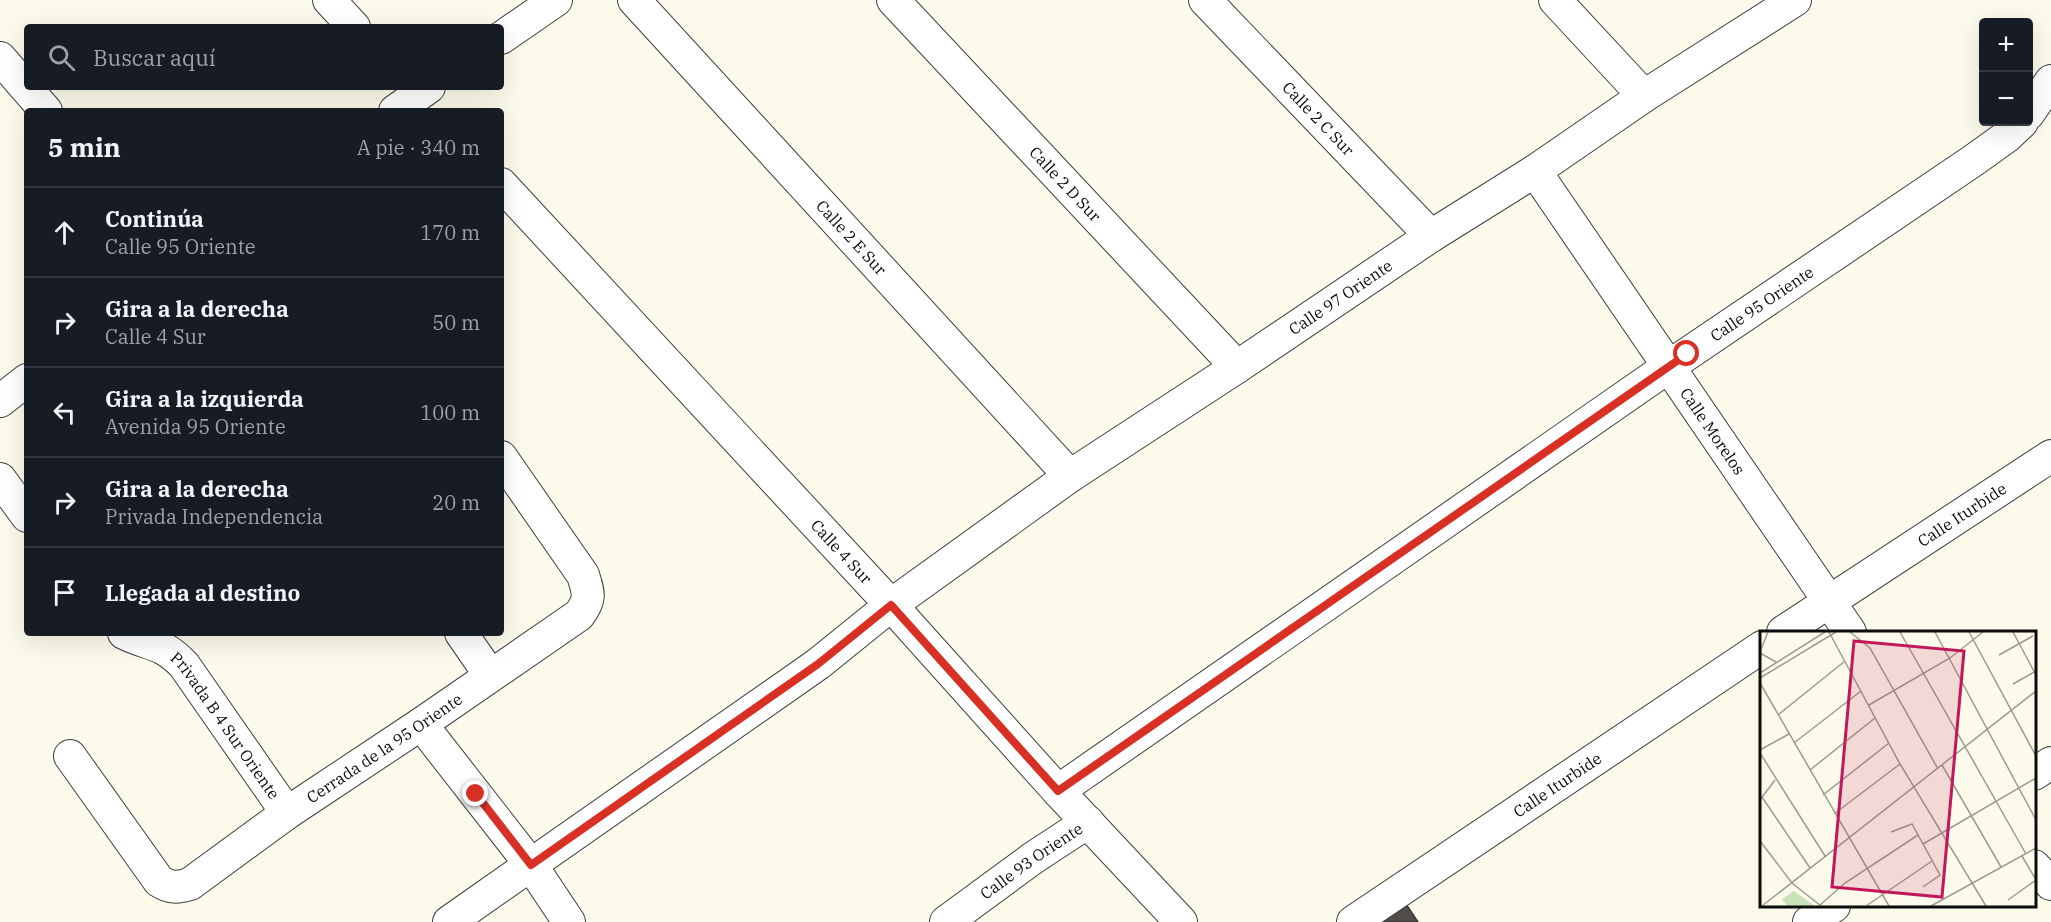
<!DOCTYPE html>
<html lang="es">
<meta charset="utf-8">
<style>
body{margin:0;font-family:"IBM Plex Serif",serif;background:#242831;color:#f1f3f6}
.controls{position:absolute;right:18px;top:18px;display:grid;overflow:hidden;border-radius:6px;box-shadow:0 6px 24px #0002}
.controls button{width:54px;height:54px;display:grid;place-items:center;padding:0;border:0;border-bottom:2px solid #363941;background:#171b24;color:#f1f3f6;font:30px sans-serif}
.stop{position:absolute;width:18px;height:18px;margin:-14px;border:4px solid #d93025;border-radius:50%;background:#fff}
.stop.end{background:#d93025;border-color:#fff;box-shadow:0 2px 6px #0008}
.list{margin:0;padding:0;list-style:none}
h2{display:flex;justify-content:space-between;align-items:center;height:78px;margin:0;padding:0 24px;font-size:26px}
h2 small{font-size:20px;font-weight:400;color:#9ea1a6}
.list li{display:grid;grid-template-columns:39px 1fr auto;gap:18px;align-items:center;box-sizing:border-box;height:90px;padding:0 24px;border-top:2px solid #363941}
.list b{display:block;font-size:22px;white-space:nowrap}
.list p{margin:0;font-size:20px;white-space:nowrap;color:#9ea1a6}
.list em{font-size:20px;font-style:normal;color:#9ea1a6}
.icon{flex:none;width:33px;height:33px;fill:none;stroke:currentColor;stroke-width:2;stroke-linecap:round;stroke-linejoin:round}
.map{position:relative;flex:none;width:2051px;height:922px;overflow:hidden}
.search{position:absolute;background:#171b24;box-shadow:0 6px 24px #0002;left:24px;top:24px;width:480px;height:66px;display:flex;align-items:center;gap:15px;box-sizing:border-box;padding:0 21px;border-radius:6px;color:#9ea1a6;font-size:22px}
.panel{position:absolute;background:#171b24;box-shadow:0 6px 24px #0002;left:24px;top:108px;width:480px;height:528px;border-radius:6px}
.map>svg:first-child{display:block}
</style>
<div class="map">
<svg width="2051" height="922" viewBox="0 0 2051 922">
<rect width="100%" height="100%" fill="#fcfbeb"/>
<path fill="#524d49" stroke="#393633" stroke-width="1.5" d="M 1404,901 L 1418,922 L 1374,922 Z"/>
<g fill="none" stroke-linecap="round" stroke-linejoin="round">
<g stroke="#3e3e3e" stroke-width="34">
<g id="minor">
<path d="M 329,0 L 354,27"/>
<path id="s1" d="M 634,0 L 1070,476"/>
<path id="s2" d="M 893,0 L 1237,367"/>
<path id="s3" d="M 1205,0 L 1431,236"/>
<path d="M 1555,0 L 1644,96"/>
<path d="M 501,38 L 556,0"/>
<path d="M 0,58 L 46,111"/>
<path d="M 395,111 L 429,87"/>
<path d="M 2028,114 L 2051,81"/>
<path id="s4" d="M 1535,171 L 1850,632"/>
<path id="s5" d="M 501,184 L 891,605 L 1058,791 L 1181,922"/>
<path d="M 0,401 L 27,380"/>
<path d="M 0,479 L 27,516"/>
<path id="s6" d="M 1783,632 L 2051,456"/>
<path id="s7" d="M 124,633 C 150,646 161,641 184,665 L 287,813"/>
<path d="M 461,633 L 490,675"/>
<path d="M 421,724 L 531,865 L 569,922"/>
<path id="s8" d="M 70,756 L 159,881 C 170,888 177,888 190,884 L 287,813 L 421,724 L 579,615 C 591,599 589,594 583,575 L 501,457"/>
<path d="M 2034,774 L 2051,763"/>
<path id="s9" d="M 1058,791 L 1668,367 L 1974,160 L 2006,137 L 2022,122"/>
<path d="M 2034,866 L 2051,884"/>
<path id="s10" d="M 449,922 L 818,664 L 891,605 L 1070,476 L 1237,367 L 1431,236 L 1535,171 L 1644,96 L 1795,0"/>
<path id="s11" d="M 946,922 L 1033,858 L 1088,822"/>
<path id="s12" d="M 1353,922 L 1762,647"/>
<path d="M 1809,922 L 1834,906"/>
</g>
</g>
<use href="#minor" stroke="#fff" stroke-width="32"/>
</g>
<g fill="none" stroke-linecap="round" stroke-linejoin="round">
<path stroke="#d93025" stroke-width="8" d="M 476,794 L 531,865 L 818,664 L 891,605 L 1058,791 L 1687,354"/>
</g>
<g text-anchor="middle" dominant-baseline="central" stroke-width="6" stroke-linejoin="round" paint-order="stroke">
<g font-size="16" fill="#0b0b0b" stroke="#fff">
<text stroke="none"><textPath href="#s3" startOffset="164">Calle 2 C Sur</textPath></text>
<text stroke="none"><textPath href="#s2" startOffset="252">Calle 2 D Sur</textPath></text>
<text stroke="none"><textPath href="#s1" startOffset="322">Calle 2 E Sur</textPath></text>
<text stroke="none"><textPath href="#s10" startOffset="1089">Calle 97 Oriente</textPath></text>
<text stroke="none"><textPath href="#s9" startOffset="856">Calle 95 Oriente</textPath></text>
<text stroke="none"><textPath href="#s4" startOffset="315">Calle Morelos</textPath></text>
<text stroke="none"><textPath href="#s6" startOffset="214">Calle Iturbide</textPath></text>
<text stroke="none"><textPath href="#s5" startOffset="501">Calle 4 Sur</textPath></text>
<text stroke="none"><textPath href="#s7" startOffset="142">Privada B 4 Sur Oriente</textPath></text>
<text stroke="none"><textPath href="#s8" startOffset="423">Cerrada de la 95 Oriente</textPath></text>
<text stroke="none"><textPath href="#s12" startOffset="246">Calle Iturbide</textPath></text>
<text stroke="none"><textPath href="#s11" startOffset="105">Calle 93 Oriente</textPath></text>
</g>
</g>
<g transform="translate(1760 631)">
<rect width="276" height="276" fill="#fcfbeb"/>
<path d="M 34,260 L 55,275 L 27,275 L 22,268 Z" fill="#cae2ba"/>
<path fill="none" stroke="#9c9b91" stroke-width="1.5" d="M 69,1 L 140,133 L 226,275M 90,1 L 110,17 L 178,138M 140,1 L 266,223M 175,1 L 276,189M 209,1 L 276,125M 253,1 L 276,44M 0,21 L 8,1M 0,22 L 16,31M 239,24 L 273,5M 0,42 L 65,1M 0,47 L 76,1M 0,52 L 129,275M 253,53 L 276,40M 109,74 L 190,27 L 223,1M 18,84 L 85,30M 34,112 L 101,60M 0,119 L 29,103M 0,122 L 65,225M 182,134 L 241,236M 50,139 L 115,87M 63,164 L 129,112M 2,166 L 50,237M 0,169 L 15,149M 74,183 L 140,133M 131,201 L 152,193 L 180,244 L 163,256M 0,210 L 32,252 L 61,275M 163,213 L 276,147M 262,225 L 276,249M 248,269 L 276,249M 60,274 L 85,252 L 158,204M 2,275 L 276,60M 106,275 L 172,230M 171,275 L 276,217"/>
<path fill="#c2185b" fill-opacity="0.15" stroke="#c2185b" stroke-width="3" d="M 94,10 L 204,20 L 182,266 L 72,256 Z"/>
<rect width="276" height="276" fill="none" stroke="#0b0b0b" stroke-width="3"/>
</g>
</svg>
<div class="controls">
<button>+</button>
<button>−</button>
</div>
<div class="stop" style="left:1687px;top:354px"></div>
<div class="stop end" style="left:476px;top:794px"></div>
<div class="search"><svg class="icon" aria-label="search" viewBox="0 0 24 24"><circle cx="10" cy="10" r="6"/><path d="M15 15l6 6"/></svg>Buscar aquí</div>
<section class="panel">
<h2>5 min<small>A pie · 340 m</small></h2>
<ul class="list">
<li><svg class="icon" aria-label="ahead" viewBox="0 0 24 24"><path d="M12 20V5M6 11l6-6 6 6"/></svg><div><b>Continúa</b><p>Calle 95 Oriente</p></div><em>170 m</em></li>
<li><svg class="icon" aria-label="right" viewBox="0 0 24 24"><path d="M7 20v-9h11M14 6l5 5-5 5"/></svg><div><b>Gira a la derecha</b><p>Calle 4 Sur</p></div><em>50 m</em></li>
<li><svg class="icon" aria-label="left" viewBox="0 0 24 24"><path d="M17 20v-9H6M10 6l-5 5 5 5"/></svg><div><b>Gira a la izquierda</b><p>Avenida 95 Oriente</p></div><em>100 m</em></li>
<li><svg class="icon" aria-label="right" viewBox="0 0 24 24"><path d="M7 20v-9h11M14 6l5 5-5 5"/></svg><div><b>Gira a la derecha</b><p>Privada Independencia</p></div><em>20 m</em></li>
<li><svg class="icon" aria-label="arrive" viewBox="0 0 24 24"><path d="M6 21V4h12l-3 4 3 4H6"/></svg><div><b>Llegada al destino</b></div></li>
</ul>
</section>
</div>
